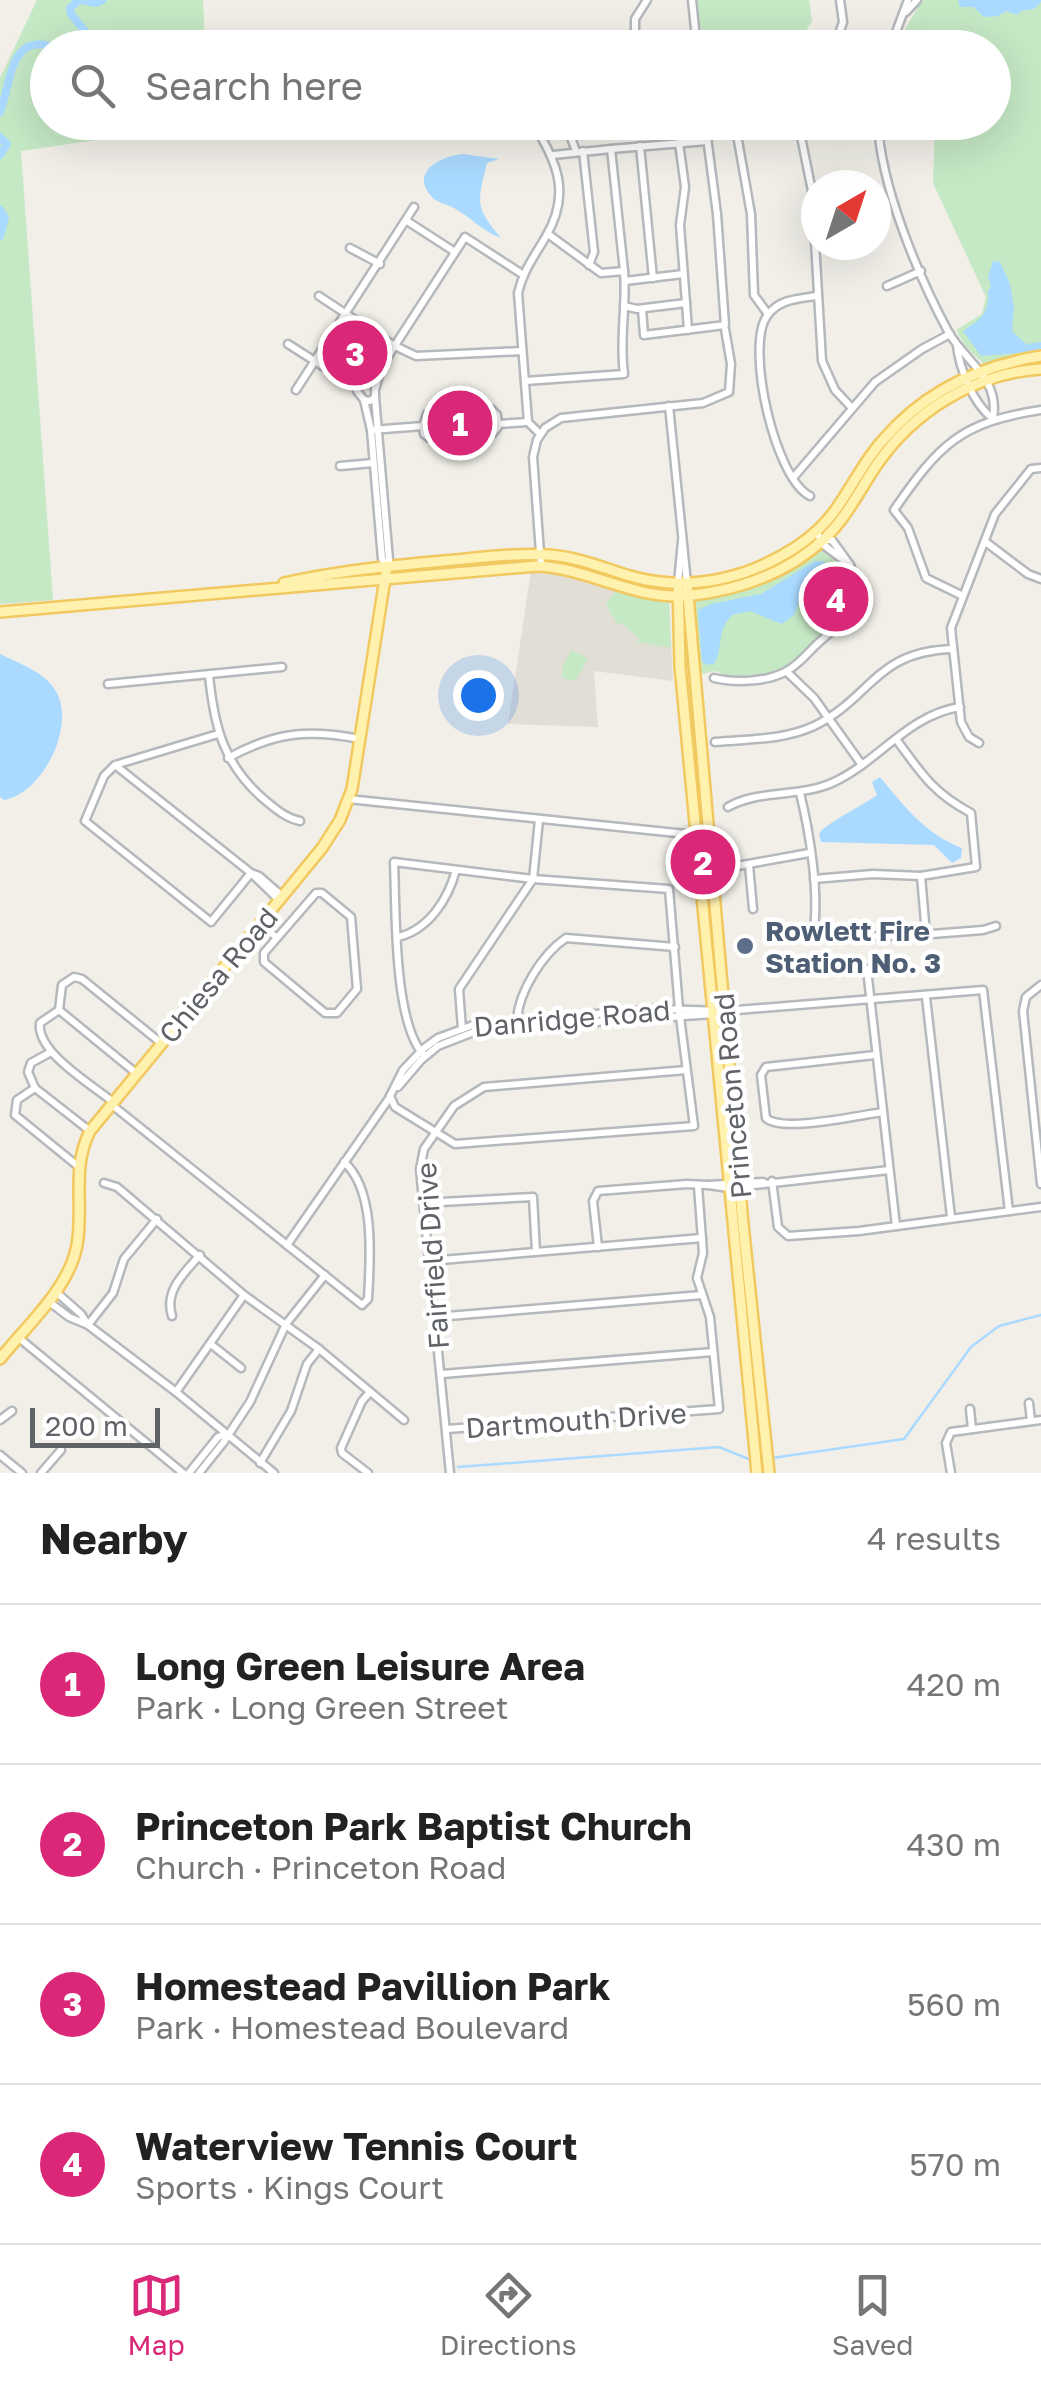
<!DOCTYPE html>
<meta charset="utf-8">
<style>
body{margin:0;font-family:"Golos Text",sans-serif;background:#f6f6f6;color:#222}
.compass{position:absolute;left:801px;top:170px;width:90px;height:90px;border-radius:50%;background:#fff;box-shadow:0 10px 40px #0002;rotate:39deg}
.scale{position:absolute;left:30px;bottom:25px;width:130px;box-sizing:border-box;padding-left:10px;border:5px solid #5f6368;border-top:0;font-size:28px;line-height:35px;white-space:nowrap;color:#5f6368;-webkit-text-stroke:8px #fff;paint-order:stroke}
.you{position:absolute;left:478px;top:695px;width:35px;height:35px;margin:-25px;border:8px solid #fff;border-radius:50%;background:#1a73e8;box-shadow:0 0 0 15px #1a73e833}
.badge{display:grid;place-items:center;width:65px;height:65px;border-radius:50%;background:#db2777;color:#fff;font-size:32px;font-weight:700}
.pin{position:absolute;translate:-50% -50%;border:5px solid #fff;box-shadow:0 2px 10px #0006}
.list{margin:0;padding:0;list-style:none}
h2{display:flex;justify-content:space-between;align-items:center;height:130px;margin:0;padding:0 40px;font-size:42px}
h2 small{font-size:32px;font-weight:400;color:#767676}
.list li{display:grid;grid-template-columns:65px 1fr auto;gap:30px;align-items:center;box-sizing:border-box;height:160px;padding:0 40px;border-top:2px solid #e0e0e0}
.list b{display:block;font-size:38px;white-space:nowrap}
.list p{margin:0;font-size:32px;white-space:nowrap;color:#767676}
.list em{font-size:32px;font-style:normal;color:#767676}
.icon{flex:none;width:55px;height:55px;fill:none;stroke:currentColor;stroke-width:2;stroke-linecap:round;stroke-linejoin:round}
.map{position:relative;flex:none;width:1041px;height:1473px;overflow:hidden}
.search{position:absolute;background:#fff;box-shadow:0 10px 40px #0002;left:30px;right:30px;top:30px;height:110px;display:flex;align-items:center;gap:25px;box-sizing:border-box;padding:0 35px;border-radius:55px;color:#767676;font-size:38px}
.sheet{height:770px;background:#fff}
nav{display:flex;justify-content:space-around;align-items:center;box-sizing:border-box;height:140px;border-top:2px solid #e0e0e0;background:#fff;font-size:28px;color:#767676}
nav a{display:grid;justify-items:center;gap:5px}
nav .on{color:#db2777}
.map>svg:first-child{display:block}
</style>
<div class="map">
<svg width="1041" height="1473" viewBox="0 0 1041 1473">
<rect width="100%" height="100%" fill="#f1efe8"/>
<path fill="#e1ded6" d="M 531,571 L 563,572 L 603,583 L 631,595 L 669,602 L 673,681 L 594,671 L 598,727 L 508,724 Z"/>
<g fill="#c5e8c5">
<path d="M 37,0 L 203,0 L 205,47 L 48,48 L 48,122 L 212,123 L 21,151 L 53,600 L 0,604 L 0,78 Z"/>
<path d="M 696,0 L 809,0 L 812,21 L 796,47 L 700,47 Z"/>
<path d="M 908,0 L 1041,0 L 1041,355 L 987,367 L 966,347 L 956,330 L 982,314 L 986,297 L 933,183 L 935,123 L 994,122 L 994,48 L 945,47 L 904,31 L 917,9 Z"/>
<path d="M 347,318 L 391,345 C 364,384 360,387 320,362 Z"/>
<path d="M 493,411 L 495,430 L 427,437 L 426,416 Z"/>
<path d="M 821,546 L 850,565 L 856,583 L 851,610 L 795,665 L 771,677 L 723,681 L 721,673 L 715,671 L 696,675 L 692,601 C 746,586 775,583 821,546 Z"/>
<path d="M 617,589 L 631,595 L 669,602 L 671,648 L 638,642 L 639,639 L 621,623 L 617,624 L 606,604 Z"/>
<path d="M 572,650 L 588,659 L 576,680 L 568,680 L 561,676 L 564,670 L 561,668 Z"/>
</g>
<g fill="#aadaff">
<path d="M 958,0 L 1041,0 L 1041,2 L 1034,9 L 1021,11 L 1017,15 L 1006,11 L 998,16 L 984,17 L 974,7 L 960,7 Z"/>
<path d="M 463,154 L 499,159 L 487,163 C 477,203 475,207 501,238 C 483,232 471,217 454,208 C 447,204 438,203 433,198 C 408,172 441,156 463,154 Z"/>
<path d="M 993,261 L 1000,262 L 1010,284 L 1014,307 L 1012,331 L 1026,344 L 1041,342 L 1041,351 L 981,356 L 963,331 C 980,320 990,313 988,291 L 991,287 L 988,277 Z"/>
<path d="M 815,561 L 823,561 L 831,568 L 831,581 L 825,586 L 803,593 L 794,615 L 782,624 L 750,611 L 732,615 C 716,631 724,646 714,664 L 707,665 L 702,661 L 698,610 L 711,604 L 761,594 Z"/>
<path d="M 0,654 C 20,664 46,672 57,693 C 75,729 42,793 4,800 L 0,797 Z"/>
<path d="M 880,777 C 903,805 926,835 962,848 L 961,858 L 952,863 L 934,845 L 821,842 L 819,834 C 826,823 862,806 877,795 L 872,782 Z"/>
</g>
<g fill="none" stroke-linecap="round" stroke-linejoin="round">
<g stroke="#aadaff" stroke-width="2.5">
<path d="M 772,1458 L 904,1439 L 971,1347 L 999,1326 L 1041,1315"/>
<path d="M 458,1467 L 719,1447 L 751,1460"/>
</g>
<g stroke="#aadaff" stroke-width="8">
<path d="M 79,0 L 70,8 L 71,14 L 88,35 L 87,48"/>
<path d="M 81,0 L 96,3 L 102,0"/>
<path d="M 0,112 C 12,80 10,30 56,48"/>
<path d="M 0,137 L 7,144 L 0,155"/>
<path d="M 0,210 L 5,218 L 0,236"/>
</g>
<g stroke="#b5b8bc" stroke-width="11">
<g id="minor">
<path d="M 692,0 L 697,48"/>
<path d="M 906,12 L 917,0"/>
<path d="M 635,48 L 635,19 L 647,0"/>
<path d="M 834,48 L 843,22 L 840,0"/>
<path d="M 890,48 L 908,0"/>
<path d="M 532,122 C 557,161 572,194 545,238 C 534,257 523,271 518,293 L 528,422 L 540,434"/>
<path d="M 565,122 L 576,151"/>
<path d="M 739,122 L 736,129 L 751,214 L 754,295 L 768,314"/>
<path d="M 746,122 L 753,122"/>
<path d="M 798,122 L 812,191 L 822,361 L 835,390 L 851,407"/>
<path d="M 878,122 C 880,185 919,278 949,333 C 966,362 1000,379 993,418"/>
<path d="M 569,129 L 591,122"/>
<path d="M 640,146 L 653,278"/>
<path d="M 583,151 L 594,252 L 589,265"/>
<path d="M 553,155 L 611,149"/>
<path d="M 407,221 L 455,252"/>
<path d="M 350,248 L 380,264"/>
<path d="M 624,271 L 611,149 L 707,141"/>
<path d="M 625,281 L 683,274"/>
<path d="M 887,286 L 921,271"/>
<path d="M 319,296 L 393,345 L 416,356 L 522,351"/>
<path d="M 686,303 L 688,330"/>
<path d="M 624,306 L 637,309 L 686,303 L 680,225 L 685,187 L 679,143"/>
<path d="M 642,309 L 644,335 L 725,325 L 717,214 L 705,122"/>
<path d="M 288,344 L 346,381"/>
<path d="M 957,346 C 960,370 973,403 992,418"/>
<path d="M 381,367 L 465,237 L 522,274"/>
<path d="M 367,379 L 375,384 L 375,397 L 370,401 L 364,400 L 357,391 L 358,384 L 381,367 L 376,387"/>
<path d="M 525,381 L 624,374 C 619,337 627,307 624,271 L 601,273 L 548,234"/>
<path d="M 296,390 L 414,207"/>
<path d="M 375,397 L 389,560 L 387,566"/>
<path d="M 364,400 L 371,430 L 382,559 L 386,566"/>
<path d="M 669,406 L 687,583"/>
<path d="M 498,424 L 528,422"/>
<path d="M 371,430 L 423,426 L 424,434 L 429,438 L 493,433 L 498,427 L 497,415 L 491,409 L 427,414 L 423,426"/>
<path d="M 340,466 L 373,463"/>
<path d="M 793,478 L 875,382 L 922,349 L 950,334"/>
<path d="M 810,496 C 775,479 745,347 767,316 C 779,299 797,299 816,296"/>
<path d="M 816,532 L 825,546 L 850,565 L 832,540 L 824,540"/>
<path d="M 987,543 L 1028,574 L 1041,579"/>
<path d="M 541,566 L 533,457 L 537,440 L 545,428 L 561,418 L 703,403 L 729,392 L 731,364 L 725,329"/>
<path d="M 678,583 L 682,541"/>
<path d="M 963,596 L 926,578 L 908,528 L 894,510 C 939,445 960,422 1041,410"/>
<path d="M 787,672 L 814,698 L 862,765"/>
<path d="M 209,675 C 214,727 224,766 266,801 C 277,810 286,818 300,821"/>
<path d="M 714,678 C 734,683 766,682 785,672 C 797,666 806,655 815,646 C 843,620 866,607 850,565"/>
<path d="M 108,684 L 282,667"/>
<path d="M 715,742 C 748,739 784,740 814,726 C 872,698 875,651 953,649"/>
<path d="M 979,743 L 969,737 L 961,722 L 951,628 L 995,514 L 1031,469 L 1041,468"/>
<path d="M 228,758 C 275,732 308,729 360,739"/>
<path d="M 115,765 L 251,873 L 211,922 L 85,821 L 104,776 L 115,765 L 218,734"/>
<path d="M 800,793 C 810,834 820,895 813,936 L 816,938 L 919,935 L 983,930 L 996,926"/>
<path d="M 348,799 L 696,835"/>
<path d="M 728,807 C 759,789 800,798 834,782 C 879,761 908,715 960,707"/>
<path d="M 749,865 L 753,909"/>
<path d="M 737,866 L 809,853"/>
<path d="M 699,871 L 737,866 L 720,871 L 712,869"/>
<path d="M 921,876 L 926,934"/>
<path d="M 814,879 L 873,874 L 921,876 L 976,867 L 971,813 C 933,793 921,773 896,739"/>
<path d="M 280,901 L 251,873 L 259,876 L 282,896"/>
<path d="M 261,924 L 277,938 L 264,953 L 264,962 L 325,1013 L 337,1013 L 357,989 L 351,917 L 322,893 L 316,893 L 277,938"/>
<path d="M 398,937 C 428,930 448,900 456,870"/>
<path d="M 867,969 L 896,1226"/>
<path d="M 1041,985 L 1026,997 L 1023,1011 L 1041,1184"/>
<path d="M 926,997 L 951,1217"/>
<path d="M 59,1010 L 62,985 L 74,977 L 82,979 L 161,1043"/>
<path d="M 517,1021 C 518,993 542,954 566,938 L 675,947"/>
<path d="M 462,1029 L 459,989 L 533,879 L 539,820"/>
<path d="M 51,1052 L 31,1063 L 28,1072 L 35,1088 L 90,1131"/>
<path d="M 875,1055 L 766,1067 L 761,1075 L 766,1118 C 782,1133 859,1115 883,1112"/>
<path d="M 398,1087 L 421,1060 L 438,1046 L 479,1030 L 714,1014"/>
<path d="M 35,1088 L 17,1100 L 15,1115 L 79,1167"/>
<path d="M 390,1096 L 395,1107 L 455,1144 L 694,1126 L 679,1009 L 669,889 L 533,879 L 394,862 C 396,907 393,1026 425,1056"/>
<path d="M 390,1096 L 403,1070 L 423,1049 L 438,1038 L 476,1024 L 655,1009 L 725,1011 L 983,990 L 1009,1211"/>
<path d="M 113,1102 C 91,1084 36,1052 40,1023 L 59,1010 L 136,1073"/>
<path d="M 112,1105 L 362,1305 L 368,1299 C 370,1260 376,1190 344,1162"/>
<path d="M 772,1181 L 778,1227 L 788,1236 L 859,1231 L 1041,1207"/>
<path d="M 763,1182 L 708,1185 L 729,1188 L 889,1170"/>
<path d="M 104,1183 L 117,1187 L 244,1295 L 319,1349 L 404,1420"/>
<path d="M 423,1203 L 533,1197 L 536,1252"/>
<path d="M 157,1219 L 124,1259 L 113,1293 L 88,1325 L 176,1392 L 274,1473"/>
<path d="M 287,1245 L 390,1097"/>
<path d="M 598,1247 L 593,1201 L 598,1191 L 687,1184 L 708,1185"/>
<path d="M 429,1261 L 702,1238"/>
<path d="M 48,1301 L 69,1317 L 88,1325 L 81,1314 L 55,1291"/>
<path d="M 172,1316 C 164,1291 184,1273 200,1255"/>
<path d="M 436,1317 L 702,1295"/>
<path d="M 19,1338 L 183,1473"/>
<path d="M 212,1345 L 241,1368"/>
<path d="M 442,1374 L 713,1352"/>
<path d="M 176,1392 L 244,1295"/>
<path d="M 1029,1403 L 1031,1421"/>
<path d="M 970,1409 L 972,1429"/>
<path d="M 0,1420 L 12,1411"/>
<path d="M 447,1429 L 719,1409 L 710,1317 L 697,1278 L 703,1253 L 698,1186"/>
<path d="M 0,1455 L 22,1473"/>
<path d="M 260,1463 L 291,1411 L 307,1364 L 319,1349"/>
<path d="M 41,1473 L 61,1450"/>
<path d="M 189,1473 L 218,1437 L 226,1434"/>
<path d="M 199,1473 L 223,1443 L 250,1402 L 286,1324 L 325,1275"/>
<path d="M 368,1473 L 342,1453 L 341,1448 L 362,1401 L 370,1392"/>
<path d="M 450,1473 L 420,1169 L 424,1149 L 454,1106 L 484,1087 L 686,1070"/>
<path d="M 951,1473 L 946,1443 L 951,1432 L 1041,1420"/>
</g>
</g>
<g stroke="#f2c960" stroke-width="14">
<g id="major">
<path d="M 284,583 C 337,571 389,566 443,561 C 478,558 514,553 549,555 C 578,557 603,568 630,576 C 668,587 706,585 743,573 C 777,561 815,540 836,509 C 852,487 864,461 883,440 C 924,392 979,366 1041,356"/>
<path d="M 678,584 L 680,666 L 757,1473"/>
<path d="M 687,584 L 743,1224 L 769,1473"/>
<path d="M 0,612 L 537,566 C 590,568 639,603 693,595 C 741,589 787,573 823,540 C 846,519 859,491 876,466 C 913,411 975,373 1041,369"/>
<path d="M 0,1359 C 27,1325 69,1289 77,1245 C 84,1206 71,1168 90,1131 L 322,848 L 340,820 L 352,789 L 387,566"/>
</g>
</g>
<use href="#minor" stroke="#fff" stroke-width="6"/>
<use href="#major" stroke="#fff2af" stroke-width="9"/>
</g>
<circle fill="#5c6f8a" stroke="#fff" stroke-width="4" cx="745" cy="946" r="10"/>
<g text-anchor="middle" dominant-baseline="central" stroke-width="9" stroke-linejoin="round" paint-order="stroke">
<g font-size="28" font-weight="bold" fill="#4e5e75" stroke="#fff" text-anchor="start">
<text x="765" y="930">Rowlett Fire<tspan x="765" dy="32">Station No. 3</tspan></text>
</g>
<g font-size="28" fill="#5f6368" stroke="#fff">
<text transform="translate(218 975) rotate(-50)">Chiesa Road</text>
<text transform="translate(572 1018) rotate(-5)">Danridge Road</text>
<text transform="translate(732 1096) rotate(-95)">Princeton Road</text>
<text transform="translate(432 1256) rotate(-94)">Fairfield Drive</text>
<text transform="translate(576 1420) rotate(-4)">Dartmouth Drive</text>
</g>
</g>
</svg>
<svg class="compass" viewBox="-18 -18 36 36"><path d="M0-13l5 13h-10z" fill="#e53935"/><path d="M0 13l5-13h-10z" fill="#767676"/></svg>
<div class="scale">200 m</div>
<div class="you"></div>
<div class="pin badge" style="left:460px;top:423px">1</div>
<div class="pin badge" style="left:703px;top:862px">2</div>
<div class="pin badge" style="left:355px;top:353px">3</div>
<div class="pin badge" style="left:836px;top:599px">4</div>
<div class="search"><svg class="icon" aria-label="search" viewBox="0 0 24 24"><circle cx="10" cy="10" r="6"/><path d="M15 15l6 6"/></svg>Search here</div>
</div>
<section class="sheet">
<h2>Nearby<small>4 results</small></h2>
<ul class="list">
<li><span class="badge">1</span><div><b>Long Green Leisure Area</b><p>Park · Long Green Street</p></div><em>420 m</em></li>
<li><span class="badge">2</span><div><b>Princeton Park Baptist Church</b><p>Church · Princeton Road</p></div><em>430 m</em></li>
<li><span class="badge">3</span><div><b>Homestead Pavillion Park</b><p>Park · Homestead Boulevard</p></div><em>560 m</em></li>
<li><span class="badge">4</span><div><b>Waterview Tennis Court</b><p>Sports · Kings Court</p></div><em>570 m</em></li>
</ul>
</section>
<nav>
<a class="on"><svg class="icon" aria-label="map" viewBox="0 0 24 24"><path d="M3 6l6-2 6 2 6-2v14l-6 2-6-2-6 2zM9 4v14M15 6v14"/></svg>Map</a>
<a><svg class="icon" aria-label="directions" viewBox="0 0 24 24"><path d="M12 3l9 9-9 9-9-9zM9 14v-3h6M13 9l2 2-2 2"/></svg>Directions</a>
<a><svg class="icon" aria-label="saved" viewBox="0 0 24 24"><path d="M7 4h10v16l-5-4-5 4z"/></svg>Saved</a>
</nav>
